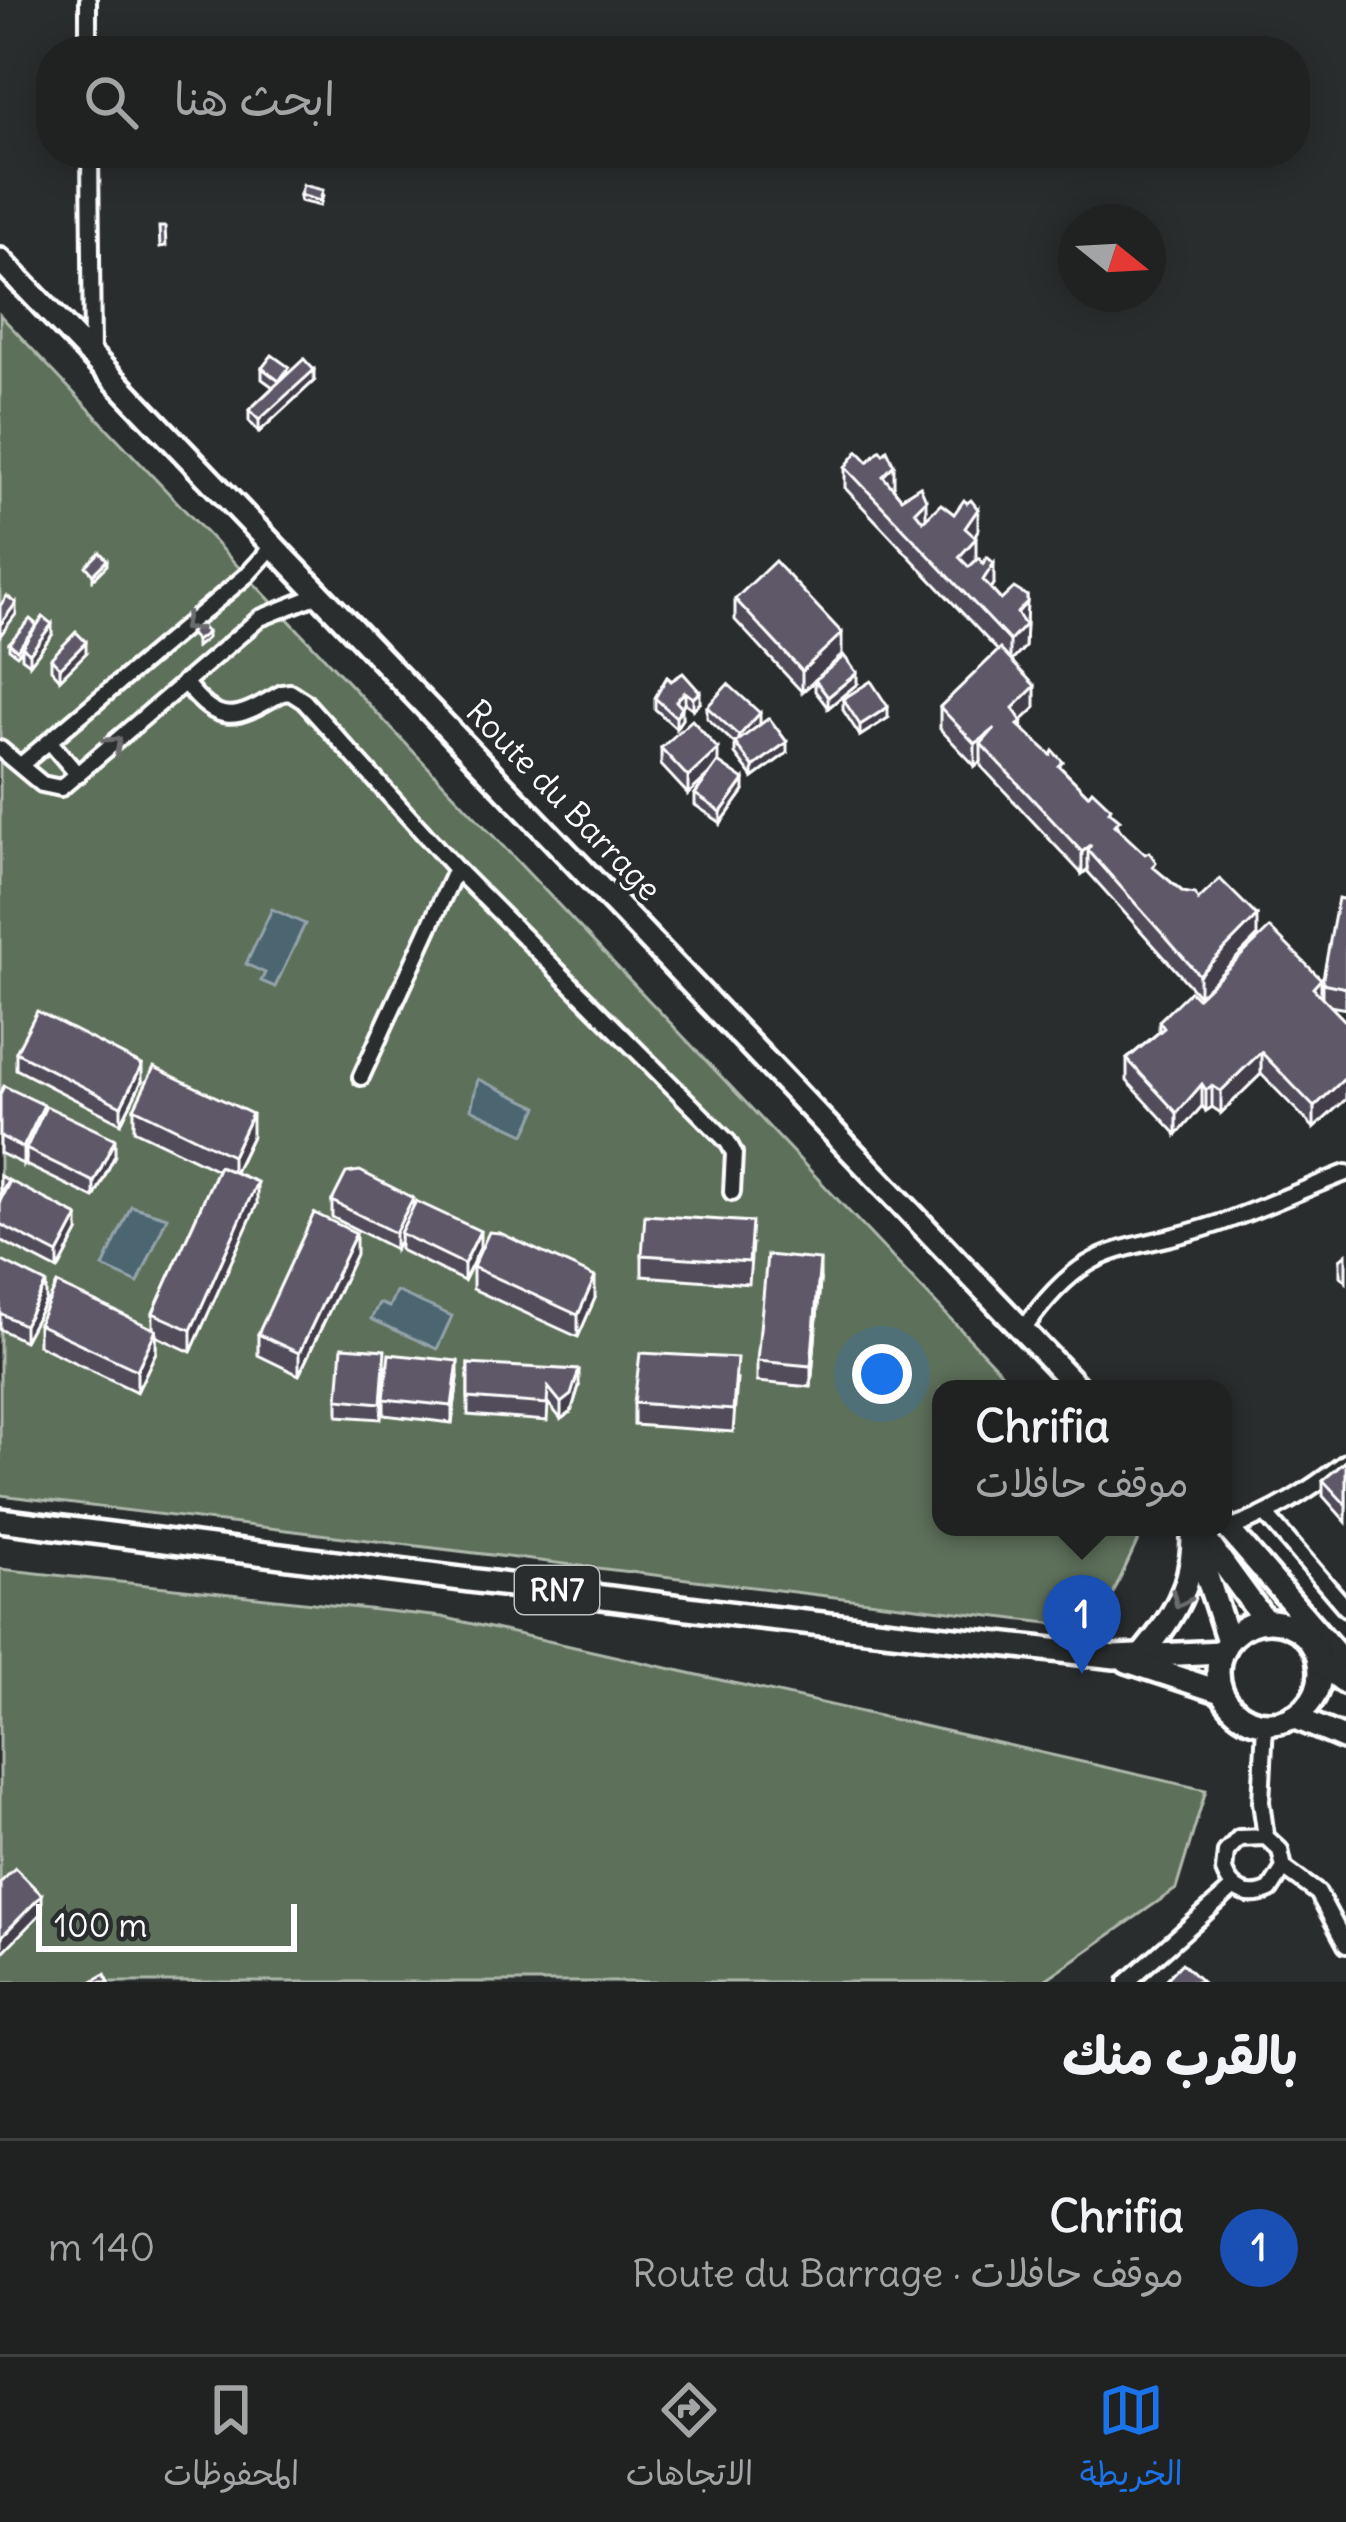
<!DOCTYPE html>
<html lang="ar">
<meta charset="utf-8">
<style>
body{margin:0;font-family:Delius,"Playpen Sans Arabic",sans-serif;background:#282a2a;color:#f1f3f6;direction:rtl}
.compass{position:absolute;left:1058px;top:204px;width:108px;height:108px;border-radius:50%;background:#202222;box-shadow:0 6px 30px #0003;rotate:108deg}
.scale{position:absolute;left:36px;bottom:30px;width:261px;box-sizing:border-box;padding-left:12px;border:6px solid #fff;border-top:0;font-size:33px;line-height:42px;white-space:nowrap;color:#fff;-webkit-text-stroke:9px #2a2d2e;paint-order:stroke}
.you{position:absolute;left:882px;top:1374px;width:42px;height:42px;margin:-30px;border:9px solid #fff;border-radius:50%;background:#1a73e8;box-shadow:0 0 0 18px #1a73e833}
.badge{display:grid;place-items:center;width:78px;height:78px;border-radius:50%;background:#1a73e8;color:#fff;font-size:39px;font-weight:700}
.pin{position:absolute;translate:-50% -99px;filter:drop-shadow(0 3px 6px #0008)}
.pin::after{content:'';position:absolute;top:63px;width:42px;height:36px;background:inherit;clip-path:polygon(0 0,100% 0,50% 100%)}
.popup{position:absolute;left:932px;top:1380px;width:300px;height:156px;box-sizing:border-box;display:grid;place-content:center;border-radius:24px;background:#202222;filter:drop-shadow(0 3px 9px #0005);font-size:39px;white-space:nowrap;color:#a2a4a5}
.popup b{font-size:45px;color:#f1f3f6}
.popup::after{content:'';position:absolute;left:50%;top:100%;margin-left:-24px;border:24px solid transparent;border-top-color:#202222}
.list{margin:0;padding:0;list-style:none}
h2{display:flex;justify-content:space-between;align-items:center;height:156px;margin:0;padding:0 48px;font-size:51px}
h2 small{font-size:39px;font-weight:400;color:#a2a4a5}
.list li{display:grid;grid-template-columns:78px 1fr auto;gap:36px;align-items:center;box-sizing:border-box;height:216px;padding:0 48px;border-top:3px solid #3d3f40}
.list b{display:block;font-size:45px;white-space:nowrap}
.list p{margin:0;font-size:39px;white-space:nowrap;color:#a2a4a5}
.list em{font-size:39px;font-style:normal;color:#a2a4a5}
.icon{flex:none;width:66px;height:66px;fill:none;stroke:currentColor;stroke-width:2;stroke-linecap:round;stroke-linejoin:round}
.map{position:relative;flex:none;width:1346px;height:1982px;overflow:hidden;direction:ltr}
.search{position:absolute;background:#202222;box-shadow:0 6px 30px #0003;left:36px;right:36px;top:36px;height:132px;display:flex;align-items:center;gap:30px;box-sizing:border-box;padding:0 42px;border-radius:48px;color:#a2a4a5;font-size:45px}
.sheet{height:372px;background:#202222}
nav{display:flex;justify-content:space-around;align-items:center;box-sizing:border-box;height:168px;border-top:3px solid #3d3f40;background:#202222;font-size:33px;color:#a2a4a5}
nav a{display:grid;justify-items:center;gap:6px}
nav .on{color:#1a73e8}
.map>svg:first-child{display:block}
</style>
<div class="map">
<svg width="1346" height="1982" viewBox="0 0 1346 1982">
<rect width="100%" height="100%" fill="#2a2d2e"/>
<filter id="ink" filterUnits="userSpaceOnUse"><feTurbulence type="fractalNoise" baseFrequency=".00833" numOctaves="2"/><feDisplacementMap in="SourceGraphic" scale="24" xChannelSelector="R" yChannelSelector="G"/><feConvolveMatrix kernelMatrix="1 2 1 2 8 2 1 2 1" color-interpolation-filters="sRGB"/></filter>
<g filter="url(#ink)">
<g fill="#5d705a" stroke="#aeb8ac" stroke-width="3">
<path d="M 0,315 L 1017,1389 L 941,1389 L 941,1527 L 1144,1527 L 1097,1629 L 0,1495 Z"/>
<path d="M 0,1569 L 442,1617 L 1206,1790 L 1176,1889 L 1042,1982 L 0,1982 Z"/>
</g>
<g fill="#4c6671" stroke="#94a3aa" stroke-width="3">
<path d="M 272,909 L 305,924 L 275,987 L 261,981 L 265,973 L 246,964 Z"/>
<path d="M 478,1079 L 538,1107 L 525,1134 L 471,1109 Z"/>
<path d="M 131,1206 L 167,1217 L 138,1283 L 103,1267 Z"/>
<path d="M 396,1291 L 452,1316 L 437,1349 L 371,1319 L 379,1303 L 389,1307 Z"/>
</g>
<g fill="none" stroke-linecap="round" stroke-linejoin="round">
<g stroke="#fff" stroke-width="22">
<g id="minor">
<path d="M 88,0 L 88,51"/>
<path d="M 90,153 L 92,355"/>
<path d="M 184,682 C 221,729 236,719 282,693 L 290,692 L 304,701 L 456,869 L 728,1142 L 734,1153 L 732,1192"/>
<path d="M 50,742 L 78,775"/>
<path d="M 0,749 L 42,784 L 61,788 L 260,618 L 321,594"/>
<path d="M 22,764 L 247,575 L 275,544"/>
<path d="M 361,1077 L 456,869"/>
<path d="M 1023,1330 C 1090,1235 1121,1256 1217,1224 C 1261,1209 1303,1189 1346,1173"/>
<path d="M 1267,1516 L 1346,1608"/>
<path d="M 1229,1529 C 1274,1513 1308,1491 1346,1462"/>
<path d="M 1265,1724 L 1261,1802 L 1266,1837 L 1280,1850 L 1284,1868 L 1270,1890 C 1249,1900 1232,1892 1224,1871 L 1226,1852 L 1239,1838 L 1266,1837"/>
<path d="M 1284,1868 L 1318,1893 L 1346,1945"/>
<path d="M 1127,1982 L 1233,1888"/>
</g>
</g>
<g stroke="#fff" stroke-width="30">
<g id="secondary">
<path d="M 0,260 L 1079,1389"/>
<path d="M 1198,1529 L 1265,1621"/>
<path d="M 1193,1533 L 1228,1641"/>
</g>
</g>
<g stroke="#fff" stroke-width="30">
<g id="primary">
<path d="M 0,1520 L 751,1616 L 1115,1657 L 1221,1652"/>
<path d="M 1223,1523 L 1346,1665"/>
<circle cx="1269" cy="1672" r="51"/>
<path d="M 1141,1656 C 1174,1617 1194,1585 1193,1533"/>
<path d="M 1127,1661 L 1221,1692"/>
<path d="M 1319,1663 L 1346,1683"/>
<path d="M 1294,1717 L 1346,1739"/>
</g>
</g>
<use href="#minor" stroke="#2a2d2e" stroke-width="14"/>
<use href="#secondary" stroke="#2a2d2e" stroke-width="21"/>
<use href="#primary" stroke="#2a2d2e" stroke-width="21"/>
</g>
<g fill="#514c5a" stroke="#fff" stroke-width="3">
<path d="M 160,153 L 191,153 L 184,166 Z"/>
<path d="M 300,195 L 323,196 L 320,206 L 300,201 Z"/>
<path d="M 262,368 L 289,373 L 314,381 L 259,432 L 249,421 L 249,410 L 273,387 L 262,379 Z"/>
<path d="M 868,462 L 894,486 L 893,488 L 901,498 L 926,518 L 978,530 L 974,536 L 976,560 L 994,584 L 991,589 L 1001,600 L 1027,596 L 1025,647 L 1012,661 L 1035,708 L 1021,721 L 1022,728 L 1088,795 L 1111,812 L 1120,830 L 1156,870 L 1183,892 L 1198,900 L 1257,937 L 1204,992 L 1322,998 L 1322,983 L 1346,900 L 1346,1009 L 1330,1006 L 1346,1022 L 1346,1099 L 1314,1128 L 1261,1074 L 1221,1113 L 1212,1107 L 1206,1111 L 1202,1106 L 1177,1135 L 1127,1081 L 1127,1059 L 1159,1032 L 1159,1021 L 1199,996 L 1088,872 L 1088,869 L 1082,874 L 981,766 L 981,761 L 975,766 L 940,729 L 940,707 L 998,651 L 845,488 L 845,467 Z"/>
<path d="M 735,599 L 842,655 L 819,677 L 857,684 L 828,708 L 815,691 L 815,681 L 802,692 L 735,620 Z"/>
<path d="M 37,625 L 52,635 L 30,664 L 22,658 L 22,649 L 17,655 L 9,649 L 9,643 Z"/>
<path d="M 86,653 L 60,679 L 51,669 L 51,658 Z"/>
<path d="M 667,677 L 700,703 L 693,709 L 685,703 L 681,707 L 682,719 L 676,728 L 655,709 L 655,698 Z"/>
<path d="M 843,699 L 888,718 L 860,736 L 843,710 Z"/>
<path d="M 707,707 L 760,724 L 787,753 L 753,778 L 735,754 L 735,744 L 707,718 Z"/>
<path d="M 661,748 L 718,762 L 744,791 L 721,823 L 695,805 L 695,794 L 709,774 L 688,794 L 661,765 Z"/>
<path d="M 16,1052 L 142,1081 L 121,1123 L 16,1069 Z"/>
<path d="M 0,1094 L 44,1111 L 115,1155 L 94,1198 L 26,1165 L 26,1159 L 23,1164 L 0,1153 Z"/>
<path d="M 134,1108 L 252,1136 L 235,1172 L 257,1204 L 191,1352 L 156,1336 L 156,1352 L 137,1392 L 38,1345 L 38,1324 L 153,1329 L 153,1313 L 217,1170 L 134,1130 Z"/>
<path d="M 0,1176 L 8,1185 L 78,1232 L 58,1270 L 0,1240 Z"/>
<path d="M 332,1201 L 413,1207 L 480,1248 L 464,1281 L 400,1250 L 400,1240 L 395,1249 L 332,1217 Z"/>
<path d="M 752,1244 L 749,1284 L 642,1276 L 642,1255 Z"/>
<path d="M 356,1254 L 299,1375 L 258,1355 L 258,1334 Z"/>
<path d="M 1346,1254 L 1346,1282 L 1340,1276 L 1340,1259 Z"/>
<path d="M 0,1260 L 46,1300 L 24,1341 L 0,1329 Z"/>
<path d="M 473,1267 L 595,1298 L 578,1337 L 473,1289 Z"/>
<path d="M 820,1282 L 811,1387 L 757,1382 L 757,1361 Z"/>
<path d="M 468,1364 L 579,1386 L 571,1412 L 561,1419 L 548,1403 L 547,1421 L 468,1415 Z"/>
<path d="M 385,1367 L 381,1419 L 338,1416 L 338,1399 Z"/>
<path d="M 458,1378 L 452,1423 L 384,1415 L 384,1399 Z"/>
<path d="M 737,1380 L 733,1432 L 634,1425 L 634,1403 Z"/>
<path d="M 1346,1461 L 1346,1522 L 1323,1496 L 1323,1480 Z"/>
</g>
<g fill="#423e4a" stroke="#fff" stroke-width="3">
<path d="M 314,370 L 314,381 L 259,432 L 259,420 Z"/>
<path d="M 894,465 L 894,486 L 883,498 L 883,476 Z"/>
<path d="M 926,500 L 926,521 L 915,532 L 915,511 Z"/>
<path d="M 978,509 L 978,530 L 965,550 L 965,528 Z"/>
<path d="M 976,538 L 976,560 L 959,578 L 959,557 Z"/>
<path d="M 107,560 L 107,565 L 93,579 L 93,574 Z"/>
<path d="M 994,563 L 994,584 L 983,601 L 983,580 Z"/>
<path d="M 1027,602 L 1025,647 L 1010,663 L 1010,641 L 1017,613 Z"/>
<path d="M 16,603 L 16,614 L 0,636 L 0,625 Z"/>
<path d="M 52,624 L 52,635 L 30,664 L 30,653 Z"/>
<path d="M 207,633 L 207,638 L 196,647 L 196,641 Z"/>
<path d="M 842,633 L 842,655 L 802,692 L 802,671 Z"/>
<path d="M 86,642 L 86,653 L 60,679 L 60,668 Z"/>
<path d="M 857,673 L 857,684 L 828,708 L 828,697 Z"/>
<path d="M 1035,686 L 1035,708 L 1013,729 L 1013,708 Z"/>
<path d="M 685,692 L 685,703 L 676,712 L 676,701 Z"/>
<path d="M 700,692 L 700,703 L 693,709 L 693,698 Z"/>
<path d="M 888,707 L 888,718 L 860,736 L 860,725 Z"/>
<path d="M 682,708 L 682,719 L 676,728 L 676,717 Z"/>
<path d="M 760,713 L 760,724 L 739,747 L 739,736 Z"/>
<path d="M 995,728 L 981,744 L 981,761 L 975,766 L 975,744 Z"/>
<path d="M 787,742 L 787,753 L 753,778 L 753,767 Z"/>
<path d="M 718,749 L 718,766 L 688,794 L 688,777 Z"/>
<path d="M 744,780 L 744,791 L 721,823 L 721,812 Z"/>
<path d="M 1091,845 L 1088,850 L 1088,869 L 1082,874 L 1082,852 Z"/>
<path d="M 1257,916 L 1257,937 L 1199,996 L 1199,975 Z"/>
<path d="M 1321,979 L 1321,1001 L 1313,988 Z"/>
<path d="M 1261,1052 L 1261,1074 L 1221,1113 L 1221,1091 Z"/>
<path d="M 142,1065 L 142,1081 L 121,1123 L 121,1106 Z"/>
<path d="M 1346,1077 L 1346,1099 L 1314,1128 L 1314,1107 Z"/>
<path d="M 1202,1084 L 1202,1106 L 1177,1135 L 1177,1113 Z"/>
<path d="M 1212,1086 L 1212,1107 L 1206,1111 L 1206,1090 Z"/>
<path d="M 44,1105 L 44,1121 L 26,1149 L 26,1159 L 23,1164 L 23,1148 Z"/>
<path d="M 252,1114 L 252,1136 L 232,1177 L 232,1156 Z"/>
<path d="M 115,1139 L 115,1155 L 94,1198 L 94,1182 Z"/>
<path d="M 257,1182 L 257,1204 L 191,1352 L 191,1330 Z"/>
<path d="M 413,1198 L 413,1215 L 400,1233 L 400,1240 L 395,1249 L 395,1233 Z"/>
<path d="M 78,1216 L 78,1232 L 58,1270 L 58,1254 Z"/>
<path d="M 480,1231 L 480,1248 L 464,1281 L 464,1264 Z"/>
<path d="M 356,1233 L 356,1254 L 299,1375 L 299,1353 Z"/>
<path d="M 820,1260 L 820,1282 L 811,1387 L 811,1366 Z"/>
<path d="M 595,1277 L 595,1298 L 578,1337 L 578,1315 Z"/>
<path d="M 46,1283 L 46,1300 L 24,1341 L 24,1325 Z"/>
<path d="M 156,1330 L 156,1352 L 137,1392 L 137,1370 Z"/>
<path d="M 458,1361 L 458,1378 L 452,1423 L 452,1406 Z"/>
<path d="M 579,1370 L 579,1386 L 571,1412 L 561,1419 L 561,1403 Z"/>
<path d="M 42,1895 L 42,1912 L 2,1953 L 2,1936 Z"/>
</g>
<g fill="#5e5869" stroke="#fff" stroke-width="3">
<path d="M 546,37 L 547,51 L 519,51 L 519,39 Z"/>
<path d="M 303,185 L 323,190 L 320,201 L 300,195 Z"/>
<path d="M 159,227 L 165,227 L 166,246 L 160,247 Z"/>
<path d="M 272,355 L 289,367 L 279,381 L 262,368 Z"/>
<path d="M 304,359 L 314,370 L 259,420 L 249,410 Z"/>
<path d="M 880,450 L 883,454 L 887,450 L 894,465 L 883,476 L 901,498 L 920,486 L 926,500 L 915,511 L 923,521 L 941,504 L 954,514 L 964,500 L 967,503 L 971,500 L 978,509 L 965,528 L 976,538 L 959,557 L 969,567 L 979,558 L 983,564 L 987,557 L 994,563 L 983,580 L 1001,600 L 1014,588 L 1027,596 L 1027,602 L 1017,613 L 1025,625 L 1010,641 L 845,467 L 858,451 L 868,462 Z"/>
<path d="M 100,552 L 107,560 L 93,574 L 86,566 Z"/>
<path d="M 775,561 L 842,633 L 802,671 L 735,599 Z"/>
<path d="M 7,596 L 16,603 L 0,625 L 0,606 Z"/>
<path d="M 43,617 L 52,624 L 30,653 L 22,647 Z"/>
<path d="M 30,619 L 37,625 L 17,650 L 9,643 Z"/>
<path d="M 200,624 L 207,633 L 196,641 L 189,633 Z"/>
<path d="M 76,632 L 86,642 L 60,668 L 51,658 Z"/>
<path d="M 1000,649 L 1035,686 L 1013,708 L 1022,722 L 1018,725 L 1051,755 L 1053,751 L 1063,762 L 1059,766 L 1088,795 L 1092,790 L 1111,808 L 1109,811 L 1120,820 L 1114,825 L 1145,854 L 1149,852 L 1156,862 L 1153,867 L 1183,892 L 1195,894 L 1198,900 L 1220,879 L 1257,916 L 1199,975 L 1088,850 L 1091,845 L 1082,852 L 981,744 L 995,728 L 975,744 L 940,707 Z"/>
<path d="M 844,656 L 857,673 L 828,697 L 815,680 Z"/>
<path d="M 683,673 L 700,692 L 693,698 L 685,692 L 676,701 L 682,708 L 676,717 L 655,698 L 667,677 L 671,681 Z"/>
<path d="M 871,681 L 888,707 L 860,725 L 843,699 Z"/>
<path d="M 728,684 L 760,713 L 739,736 L 707,707 Z"/>
<path d="M 769,718 L 787,742 L 753,767 L 735,743 Z"/>
<path d="M 692,720 L 718,749 L 688,777 L 661,748 Z"/>
<path d="M 718,762 L 744,780 L 721,812 L 695,794 Z"/>
<path d="M 1338,898 L 1346,900 L 1346,988 L 1322,983 Z"/>
<path d="M 1270,928 L 1321,979 L 1313,988 L 1346,1022 L 1346,1077 L 1314,1107 L 1261,1052 L 1221,1091 L 1212,1086 L 1206,1090 L 1202,1084 L 1177,1113 L 1127,1059 L 1164,1028 L 1159,1021 L 1190,991 L 1197,998 Z"/>
<path d="M 37,1011 L 142,1065 L 121,1106 L 16,1052 Z"/>
<path d="M 154,1067 L 252,1114 L 232,1156 L 134,1108 Z"/>
<path d="M 4,1086 L 44,1105 L 23,1148 L 0,1136 L 0,1094 Z"/>
<path d="M 46,1106 L 115,1139 L 94,1182 L 26,1149 Z"/>
<path d="M 219,1166 L 257,1182 L 191,1330 L 153,1313 Z"/>
<path d="M 360,1171 L 413,1198 L 395,1233 L 332,1201 L 346,1173 Z"/>
<path d="M 0,1176 L 8,1180 L 0,1194 Z"/>
<path d="M 10,1181 L 78,1216 L 58,1254 L 0,1224 L 0,1200 Z"/>
<path d="M 416,1201 L 480,1231 L 464,1264 L 400,1233 Z"/>
<path d="M 314,1213 L 356,1233 L 299,1353 L 258,1334 Z"/>
<path d="M 645,1215 L 752,1222 L 749,1262 L 642,1255 Z"/>
<path d="M 489,1232 L 500,1233 L 595,1277 L 578,1315 L 473,1267 Z"/>
<path d="M 767,1255 L 820,1260 L 811,1366 L 757,1361 Z"/>
<path d="M 0,1260 L 46,1283 L 24,1325 L 0,1313 Z"/>
<path d="M 57,1284 L 156,1330 L 137,1370 L 38,1324 Z"/>
<path d="M 342,1347 L 385,1350 L 381,1403 L 338,1399 Z"/>
<path d="M 640,1353 L 737,1358 L 733,1410 L 634,1403 Z"/>
<path d="M 389,1354 L 458,1361 L 452,1406 L 384,1399 Z"/>
<path d="M 468,1364 L 579,1370 L 571,1395 L 561,1403 L 548,1387 L 547,1404 L 468,1398 Z"/>
<path d="M 1346,1461 L 1346,1505 L 1323,1480 Z"/>
<path d="M 15,1868 L 42,1895 L 2,1936 L 0,1934 L 0,1883 Z"/>
<path d="M 1182,1963 L 1202,1982 L 1164,1982 Z"/>
<path d="M 105,1974 L 109,1982 L 91,1982 Z"/>
</g>
<defs><path id="oneway-chevron" d="M-2-3.5L2.5 0L-2 3.5" fill="none" stroke-width="1.6" stroke-linecap="round" stroke-linejoin="round" transform="scale(3)"/></defs>
<g stroke="#6a6c6d">
<use href="#oneway-chevron" transform="translate(190 624) rotate(140)"/>
<use href="#oneway-chevron" transform="translate(114 744) rotate(-42)"/>
<use href="#oneway-chevron" transform="translate(1180 1600) rotate(114)"/>
</g>
</g>
<g text-anchor="middle" dominant-baseline="central" stroke-width="9" stroke-linejoin="round" paint-order="stroke">
<rect fill="#2a2d2e" stroke="#bfc0c0" stroke-width="3" x="515" y="1566" width="84" height="48" rx="9"/>
<g font-size="30" font-weight="bold" fill="#fff">
<text x="557" y="1590">RN7</text>
</g>
<g font-size="33" fill="#fff" stroke="#2a2d2e">
<text transform="translate(564 800) rotate(46)">Route du Barrage</text>
</g>
</g>
</svg>
<svg class="compass" viewBox="-18 -18 36 36"><path d="M0-13l5 13h-10z" fill="#e53935"/><path d="M0 13l5-13h-10z" fill="#a2a4a5"/></svg>
<div class="scale">100 m</div>
<div class="you"></div>
<div class="pin badge" style="left:1082px;top:1674px;background:#1a4fb4">1</div>
<div class="popup"><b>Chrifia</b>موقف حافلات</div>
<div class="search"><svg class="icon" aria-label="search" viewBox="0 0 24 24"><circle cx="10" cy="10" r="6"/><path d="M15 15l6 6"/></svg>ابحث هنا</div>
</div>
<section class="sheet">
<h2>بالقرب منك<small></small></h2>
<ul class="list">
<li><span class="badge" style="background:#1a4fb4">1</span><div><b>Chrifia</b><p>موقف حافلات · Route du Barrage</p></div><em>140 m</em></li>
</ul>
</section>
<nav>
<a class="on"><svg class="icon" aria-label="map" viewBox="0 0 24 24"><path d="M3 6l6-2 6 2 6-2v14l-6 2-6-2-6 2zM9 4v14M15 6v14"/></svg>الخريطة</a>
<a><svg class="icon" aria-label="directions" viewBox="0 0 24 24"><path d="M12 3l9 9-9 9-9-9zM9 14v-3h6M13 9l2 2-2 2"/></svg>الاتجاهات</a>
<a><svg class="icon" aria-label="saved" viewBox="0 0 24 24"><path d="M7 4h10v16l-5-4-5 4z"/></svg>المحفوظات</a>
</nav>
